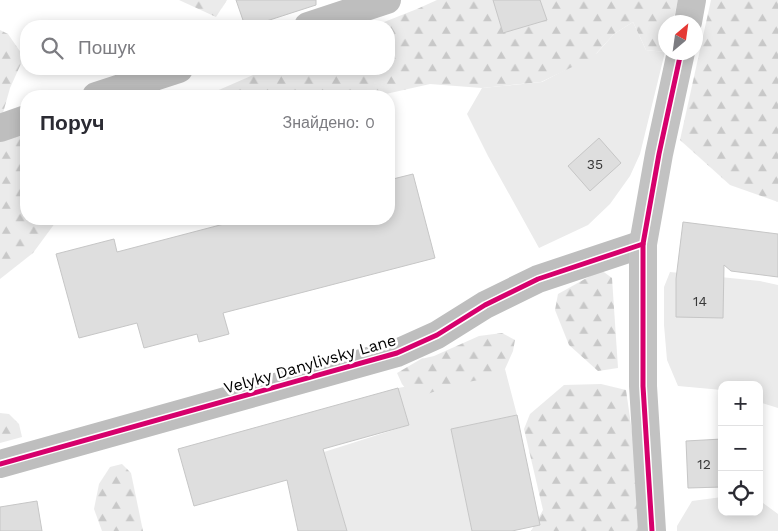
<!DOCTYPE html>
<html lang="uk">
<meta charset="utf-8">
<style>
body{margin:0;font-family:"Work Sans",sans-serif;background:#f2f2f3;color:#2b2b33}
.controls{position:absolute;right:15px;bottom:15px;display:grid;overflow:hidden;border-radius:10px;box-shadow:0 2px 12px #0003}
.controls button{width:45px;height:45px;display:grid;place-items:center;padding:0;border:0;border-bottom:1px solid #e1e1e2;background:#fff;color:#2b2b33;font:25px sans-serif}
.compass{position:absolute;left:658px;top:15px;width:45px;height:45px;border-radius:50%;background:#fff;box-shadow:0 2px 12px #0003;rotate:29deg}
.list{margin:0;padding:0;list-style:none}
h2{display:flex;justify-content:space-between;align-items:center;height:65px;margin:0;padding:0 20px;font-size:21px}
h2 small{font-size:16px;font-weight:400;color:#7c7c81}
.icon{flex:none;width:28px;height:28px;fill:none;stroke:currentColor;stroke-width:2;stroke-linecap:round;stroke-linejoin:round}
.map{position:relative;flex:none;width:778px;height:531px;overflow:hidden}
.search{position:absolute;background:#fff;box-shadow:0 2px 12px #0003;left:20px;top:20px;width:375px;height:55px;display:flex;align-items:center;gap:12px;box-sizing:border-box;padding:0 18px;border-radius:20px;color:#7c7c81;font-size:19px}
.panel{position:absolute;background:#fff;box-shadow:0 2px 12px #0003;left:20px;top:90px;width:375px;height:135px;border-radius:20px}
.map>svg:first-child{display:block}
</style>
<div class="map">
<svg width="778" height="531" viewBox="0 0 778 531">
<defs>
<pattern id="forest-firs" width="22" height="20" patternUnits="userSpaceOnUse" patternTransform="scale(1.25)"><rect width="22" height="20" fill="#ebebeb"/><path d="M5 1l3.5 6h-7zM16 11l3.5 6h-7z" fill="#c8c8c8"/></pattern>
</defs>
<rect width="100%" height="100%" fill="#fff"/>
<g fill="#ebebeb">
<path d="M 633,22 L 646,50 L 665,52 L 640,154 L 630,176 L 610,204 L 588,225 L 539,248 L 488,156 L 467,114 L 482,88 L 542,82 L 597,53 L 614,34 Z"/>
<path d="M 670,272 L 760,281 L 778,285 L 778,408 L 759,402 L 759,385 L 722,385 L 722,390 L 678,386 L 667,360 L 664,325 L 664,287 Z"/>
<path d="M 505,369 L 517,415 L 451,429 L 472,531 L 347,531 L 324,452 L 409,425 L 398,388 Z"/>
<path d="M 722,497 L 722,512 L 759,512 L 759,500 L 778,514 L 778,531 L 677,531 L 677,526 L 692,501 Z"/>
</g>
<g fill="url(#forest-firs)">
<path d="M 179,0 L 227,0 L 216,17 Z"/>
<path d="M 437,0 L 678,0 L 673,22 L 666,22 L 665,52 L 646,50 L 633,22 L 614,34 L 593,57 L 541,82 L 482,88 L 430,84 L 377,96 L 205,96 L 267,69 L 389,69 L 389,26 L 374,26 L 417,9 Z"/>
<path d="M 711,0 L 778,0 L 778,202 L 730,185 L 680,140 Z"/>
<path d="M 0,30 L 8,34 L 24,57 L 10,88 L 3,113 L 26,128 L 26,219 L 58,219 L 33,253 L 0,279 Z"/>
<path d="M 601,270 L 612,278 L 618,368 L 598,371 L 569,345 L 555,310 L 558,294 Z"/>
<path d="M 502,333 L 515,340 L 513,351 L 505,369 L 484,379 L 452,385 L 414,399 L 402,384 L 397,373 L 421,359 L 434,356 L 479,336 Z"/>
<path d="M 601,384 L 626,390 L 633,439 L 639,521 L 638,531 L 531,531 L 543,510 L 524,429 L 530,414 L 564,385 Z"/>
<path d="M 0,413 L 9,414 L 19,424 L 22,437 L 0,443 Z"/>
<path d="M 122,464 L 131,473 L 143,531 L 102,531 L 94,509 L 99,484 L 110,467 Z"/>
</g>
<g fill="#dedede" stroke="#c6c6c6">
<path d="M 236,0 L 316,0 L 316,5 L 251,26 L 245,26 Z"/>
<path d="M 493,0 L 540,0 L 547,20 L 503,33 Z"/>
<path d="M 599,138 L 621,163 L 590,191 L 568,166 Z"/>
<path d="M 413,174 L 435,258 L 223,313 L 229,334 L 199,342 L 197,334 L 144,348 L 137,323 L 79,338 L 56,254 L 114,239 L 117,252 L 243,219 L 389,219 L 389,180 Z"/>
<path d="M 683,222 L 778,234 L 778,277 L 731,271 L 724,265 L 723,318 L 676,317 L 676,279 Z"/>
<path d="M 398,388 L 409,425 L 323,449 L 347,531 L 298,531 L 287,480 L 194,506 L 178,449 Z"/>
<path d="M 517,415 L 540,525 L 512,531 L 472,531 L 451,429 Z"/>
<path d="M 722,439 L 722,487 L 688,488 L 686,441 Z"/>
<path d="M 37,501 L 42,531 L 0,531 L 0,507 Z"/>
</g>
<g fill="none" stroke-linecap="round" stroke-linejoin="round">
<g stroke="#bebebe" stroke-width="28">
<path d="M 308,26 L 387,0"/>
<path d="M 96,96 L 179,69"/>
<path d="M 0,128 L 26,119"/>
<path d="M 0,464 L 397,353 L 437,335 L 485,305 L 538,279 L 643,244"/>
</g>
<g stroke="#c2c2c2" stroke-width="28">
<path d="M 688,22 L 692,0"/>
<path d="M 652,531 L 643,386 L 643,244 L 659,154 L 681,52"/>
</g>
<g stroke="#fff" stroke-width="8">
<g id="cycleway">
<path d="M 0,464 L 397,353 L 437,335 L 485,305 L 538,279 L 643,244"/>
<path d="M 652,531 L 643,386 L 643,244 L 659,154 L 681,52"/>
</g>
</g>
<use href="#cycleway" stroke="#d6006c" stroke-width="5"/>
</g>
<g text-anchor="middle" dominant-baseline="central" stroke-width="5" stroke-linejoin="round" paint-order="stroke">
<g font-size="14" fill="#383838">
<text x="595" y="164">35</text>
<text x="700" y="301">14</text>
<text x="704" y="464">12</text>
</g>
<g font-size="16" fill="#000" stroke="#fff">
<text transform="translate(310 364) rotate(-16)">Velyky Danylivsky Lane</text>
</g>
</g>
</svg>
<div class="controls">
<button>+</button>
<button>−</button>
<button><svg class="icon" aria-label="locate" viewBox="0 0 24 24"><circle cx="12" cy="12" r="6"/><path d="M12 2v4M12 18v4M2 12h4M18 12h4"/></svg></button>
</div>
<svg class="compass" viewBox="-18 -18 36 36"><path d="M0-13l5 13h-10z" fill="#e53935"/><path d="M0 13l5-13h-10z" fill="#7c7c81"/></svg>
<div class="search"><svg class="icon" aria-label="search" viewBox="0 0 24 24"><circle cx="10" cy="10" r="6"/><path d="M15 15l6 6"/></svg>Пошук</div>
<section class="panel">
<h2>Поруч<small>Знайдено: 0</small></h2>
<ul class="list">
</ul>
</section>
</div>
